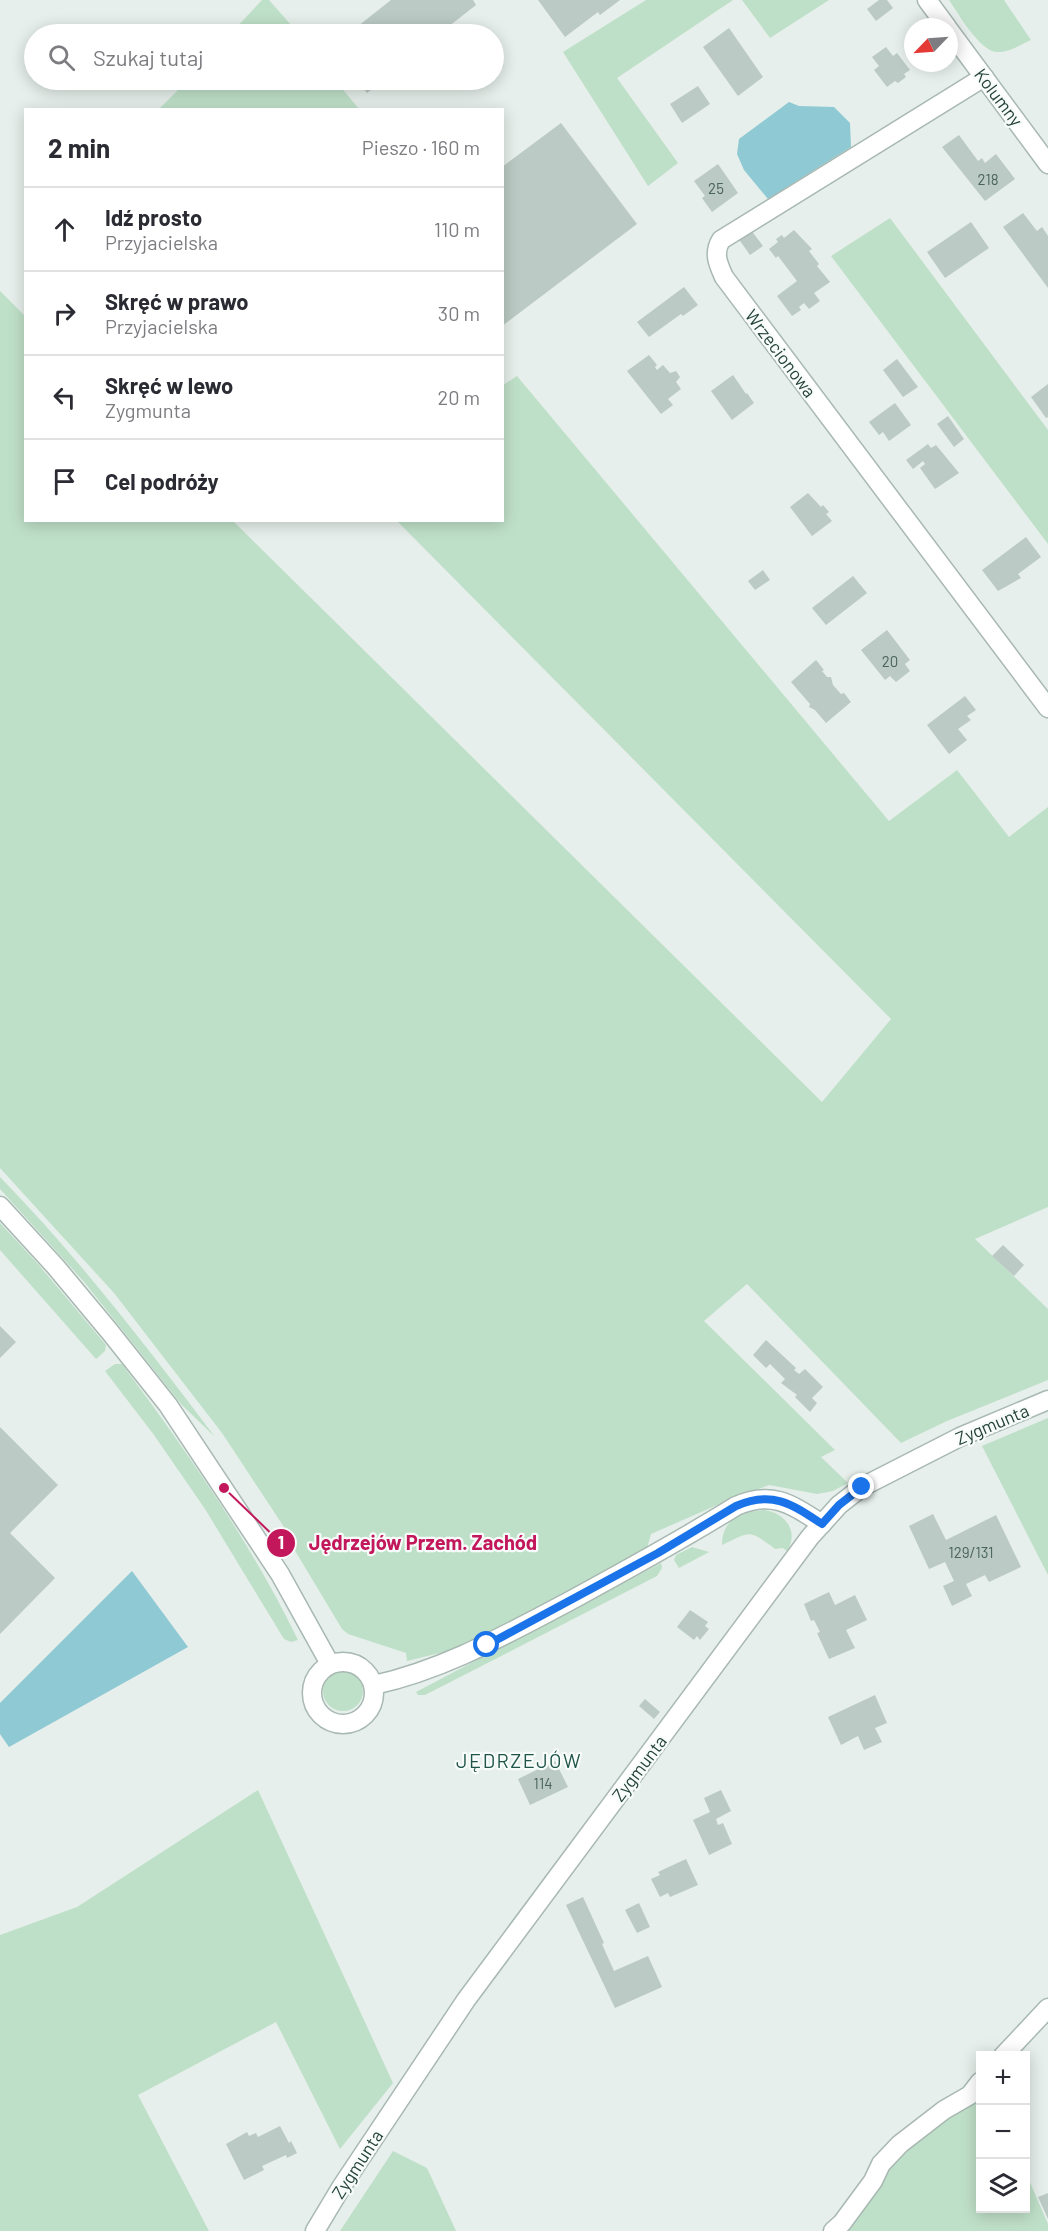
<!DOCTYPE html>
<html lang="pl">
<meta charset="utf-8">
<style>
body{margin:0;font-family:Barlow,sans-serif;background:#f2f2f3;color:#2b2b33}
.controls{position:absolute;right:18px;bottom:18px;display:grid;overflow:hidden;border-radius:0px;box-shadow:0 3px 15px #0003}
.controls button{width:54px;height:54px;display:grid;place-items:center;padding:0;border:0;border-bottom:2px solid #e1e1e2;background:#fff;color:#2b2b33;font:30px sans-serif}
.compass{position:absolute;left:904px;top:18px;width:54px;height:54px;border-radius:50%;background:#fff;box-shadow:0 3px 15px #0003;rotate:245deg}
.stop{position:absolute;width:18px;height:18px;margin:-14px;border:4px solid #1a73e8;border-radius:50%;background:#fff}
.stop.end{background:#1a73e8;border-color:#fff;box-shadow:0 2px 6px #0008}
.list{margin:0;padding:0;list-style:none}
h2{display:flex;justify-content:space-between;align-items:center;height:78px;margin:0;padding:0 24px;font-size:26px}
h2 small{font-size:20px;font-weight:400;color:#7c7c81}
.list li{display:grid;grid-template-columns:39px 1fr auto;gap:18px;align-items:center;box-sizing:border-box;height:84px;padding:0 24px;border-top:2px solid #e1e1e2}
.list b{display:block;font-size:22px;white-space:nowrap}
.list p{margin:0;font-size:20px;white-space:nowrap;color:#7c7c81}
.list em{font-size:20px;font-style:normal;color:#7c7c81}
.icon{flex:none;width:33px;height:33px;fill:none;stroke:currentColor;stroke-width:2;stroke-linecap:round;stroke-linejoin:round}
.map{position:relative;flex:none;width:1048px;height:2231px;overflow:hidden}
.search{position:absolute;background:#fff;box-shadow:0 3px 15px #0003;left:24px;top:24px;width:480px;height:66px;display:flex;align-items:center;gap:15px;box-sizing:border-box;padding:0 21px;border-radius:33px;color:#7c7c81;font-size:22px}
.panel{position:absolute;background:#fff;box-shadow:0 3px 15px #0003;left:24px;top:108px;width:480px;height:414px;border-radius:0px}
.map>svg:first-child{display:block}
</style>
<div class="map">
<svg width="1048" height="2231" viewBox="0 0 1048 2231">
<rect width="100%" height="100%" fill="#e6efeb"/>
<g fill="#bfe0c8">
<path d="M 262,0 L 269,0 L 299,34 L 230,34 Z"/>
<path d="M 646,0 L 733,0 L 617,78 L 678,163 L 648,186 L 563,52 Z"/>
<path d="M 742,0 L 829,0 L 770,38 Z"/>
<path d="M 949,0 L 1004,0 L 1031,40 C 1020,45 1008,53 996,52 C 979,50 958,13 949,0 Z"/>
<path d="M 188,80 L 335,80 L 359,109 L 159,109 Z"/>
<path d="M 890,218 L 1048,430 L 1048,544 L 831,256 Z"/>
<path d="M 0,291 L 25,316 L 26,520 L 233,521 L 822,1102 L 891,1019 L 397,521 L 502,520 L 503,385 L 517,376 L 889,821 L 957,770 L 1009,837 L 1048,807 L 1048,1207 L 975,1239 L 1048,1309 L 1048,1380 L 947,1421 L 901,1443 L 747,1284 L 704,1321 L 835,1450 L 821,1457 L 848,1483 L 833,1491 L 817,1494 L 769,1485 L 724,1502 L 651,1534 L 647,1548 L 485,1636 L 448,1651 L 407,1661 L 406,1653 L 348,1634 L 342,1629 L 282,1529 L 284,1527 L 222,1433 L 114,1293 L 0,1168 Z"/>
<path d="M 0,1177 C 79,1258 147,1347 215,1437 L 181,1404 L 85,1283 L 0,1189 Z"/>
<path d="M 0,1223 L 38,1264 L 106,1345 L 105,1351 L 96,1359 L 0,1250 Z"/>
<path d="M 115,1364 L 122,1364 C 187,1452 250,1541 298,1640 L 291,1642 L 284,1639 L 205,1509 L 154,1435 L 105,1371 Z"/>
<path d="M 1048,1418 L 1048,1575 L 982,1446 Z"/>
<path d="M 764,1510 C 784,1512 800,1531 787,1551 L 783,1548 L 775,1549 C 748,1529 752,1531 722,1545 C 722,1519 741,1512 764,1510 Z"/>
<path d="M 692,1547 L 709,1552 L 679,1568 L 674,1560 L 676,1555 Z"/>
<path d="M 661,1563 L 662,1568 L 657,1576 L 425,1695 L 418,1695 L 416,1692 Z"/>
<circle cx="343" cy="1691" r="20"/>
<path d="M 258,1790 L 393,2083 L 340,2149 L 276,2022 L 138,2095 L 209,2231 L 0,2231 L 0,1935 L 77,1907 Z"/>
<path d="M 980,2082 L 980,2208 L 1026,2208 L 1026,2173 L 1048,2224 L 1048,2231 L 833,2231 L 881,2164 Z"/>
<path d="M 393,2151 L 427,2168 L 456,2231 L 340,2231 Z"/>
</g>
<g fill="#8ec9d4">
<path d="M 789,102 L 799,106 L 834,107 L 850,123 L 851,147 L 768,199 L 744,170 L 737,154 L 739,139 Z"/>
<path d="M 132,1571 L 188,1647 L 9,1747 L 0,1734 L 0,1703 Z"/>
</g>
<g fill="#bbcac4">
<path d="M 391,0 L 473,0 L 476,5 L 439,34 L 348,34 Z"/>
<path d="M 538,0 L 620,0 L 600,15 L 598,12 L 565,37 Z"/>
<path d="M 879,0 L 887,0 L 893,8 L 876,21 L 867,9 Z"/>
<path d="M 729,28 L 763,77 L 738,96 L 703,47 Z"/>
<path d="M 886,47 L 893,56 L 897,53 L 910,70 L 904,74 L 906,77 L 898,83 L 895,81 L 887,87 L 874,70 L 879,66 L 872,57 Z"/>
<path d="M 356,80 L 384,80 L 367,93 Z"/>
<path d="M 698,86 L 710,104 L 682,123 L 670,104 Z"/>
<path d="M 561,123 L 637,224 L 502,326 L 502,167 Z"/>
<path d="M 959,135 L 978,161 L 982,158 L 985,163 L 996,154 L 1015,179 L 985,201 L 942,147 Z"/>
<path d="M 718,164 L 738,193 L 712,212 L 702,198 L 705,196 L 694,181 Z"/>
<path d="M 1023,213 L 1037,231 L 1042,227 L 1048,236 L 1048,288 L 1003,227 Z"/>
<path d="M 971,222 L 989,248 L 945,278 L 927,252 Z"/>
<path d="M 751,230 L 763,246 L 750,255 L 738,238 Z"/>
<path d="M 794,230 L 812,249 L 809,251 L 819,264 L 817,266 L 830,282 L 814,293 L 820,301 L 809,309 L 804,303 L 799,307 L 801,310 L 792,316 L 777,296 L 797,281 L 778,256 L 776,258 L 769,249 L 778,242 L 776,239 L 782,235 L 784,238 Z"/>
<path d="M 684,287 L 698,305 L 683,316 L 681,314 L 649,337 L 637,322 Z"/>
<path d="M 649,355 L 657,365 L 655,367 L 657,370 L 663,365 L 670,373 L 676,371 L 680,377 L 676,382 L 681,389 L 668,399 L 673,405 L 661,414 L 627,371 Z"/>
<path d="M 897,359 L 918,387 L 903,397 L 883,370 Z"/>
<path d="M 733,375 L 746,394 L 747,393 L 754,403 L 732,420 L 711,391 Z"/>
<path d="M 1048,384 L 1048,417 L 1046,418 L 1031,397 Z"/>
<path d="M 895,403 L 911,425 L 889,441 L 883,432 L 879,435 L 869,422 Z"/>
<path d="M 948,416 L 964,439 L 954,447 L 937,424 Z"/>
<path d="M 928,444 L 931,448 L 936,445 L 959,473 L 935,489 L 920,468 L 925,464 L 923,461 L 913,469 L 906,460 Z"/>
<path d="M 808,493 L 821,507 L 823,505 L 829,512 L 826,514 L 832,521 L 812,536 L 790,507 Z"/>
<path d="M 1026,537 L 1041,557 L 1018,574 L 1021,578 L 998,591 L 982,570 Z"/>
<path d="M 763,570 L 770,580 L 755,590 L 748,581 Z"/>
<path d="M 853,576 L 867,593 L 826,625 L 812,608 Z"/>
<path d="M 887,630 L 910,660 L 905,664 L 910,671 L 896,682 L 890,676 L 885,680 L 861,650 Z"/>
<path d="M 816,660 L 824,670 L 822,671 L 827,677 L 831,677 L 833,685 L 841,694 L 844,693 L 851,702 L 826,723 L 815,710 L 809,707 L 810,704 L 791,682 Z"/>
<path d="M 965,696 L 976,710 L 967,716 L 971,720 L 958,729 L 967,740 L 949,754 L 927,725 Z"/>
<path d="M 1003,1245 L 1024,1265 L 1014,1276 L 992,1256 Z"/>
<path d="M 0,1326 L 16,1342 L 0,1358 Z"/>
<path d="M 766,1340 L 796,1368 L 794,1370 L 799,1374 L 805,1369 L 823,1387 L 812,1398 L 817,1403 L 810,1412 L 795,1397 L 797,1395 L 781,1383 L 785,1379 L 770,1364 L 766,1368 L 753,1355 Z"/>
<path d="M 0,1427 L 58,1485 L 10,1533 L 55,1578 L 0,1634 Z"/>
<path d="M 933,1514 L 946,1540 L 996,1515 L 1021,1567 L 989,1582 L 985,1575 L 966,1584 L 972,1596 L 952,1606 L 943,1586 L 954,1581 L 945,1562 L 929,1569 L 909,1526 Z"/>
<path d="M 829,1592 L 835,1605 L 855,1595 L 867,1620 L 846,1630 L 855,1648 L 829,1659 L 817,1633 L 820,1632 L 814,1620 L 811,1621 L 804,1604 Z"/>
<path d="M 690,1610 L 708,1622 L 705,1626 L 709,1629 L 700,1640 L 697,1636 L 694,1640 L 677,1627 Z"/>
<path d="M 875,1695 L 887,1723 L 875,1728 L 882,1742 L 864,1750 L 858,1736 L 841,1745 L 828,1717 Z"/>
<path d="M 645,1699 L 660,1712 L 654,1719 L 639,1706 Z"/>
<path d="M 555,1761 L 568,1787 L 530,1805 L 518,1779 Z"/>
<path d="M 721,1790 L 731,1811 L 716,1819 L 718,1825 L 723,1823 L 732,1844 L 709,1855 L 693,1820 L 710,1812 L 704,1798 Z"/>
<path d="M 686,1859 L 698,1885 L 670,1897 L 668,1893 L 660,1897 L 651,1879 L 660,1875 L 658,1872 Z"/>
<path d="M 583,1897 L 604,1943 L 602,1944 L 614,1971 L 648,1956 L 662,1987 L 615,2008 L 566,1905 Z"/>
<path d="M 639,1903 L 650,1927 L 637,1933 L 625,1910 Z"/>
<path d="M 280,2126 L 289,2143 L 291,2141 L 297,2153 L 287,2158 L 286,2155 L 262,2166 L 264,2170 L 244,2180 L 226,2144 L 247,2132 L 249,2136 L 256,2133 L 258,2137 Z"/>
<path d="M 1048,2193 L 1048,2219 L 1038,2197 Z"/>
</g>
<g fill="none" stroke-linecap="round" stroke-linejoin="round">
<g stroke="#a8b8b2" stroke-width="21">
<g id="minor">
<path d="M 984,77 L 721,240 C 713,253 718,264 724,277 L 1048,708"/>
<path d="M 0,1206 L 55,1266 L 110,1332 L 168,1405 L 280,1574 L 330,1664"/>
<circle cx="343" cy="1693" r="31"/>
<path d="M 374,1685 C 443,1670 503,1636 566,1603 C 623,1572 680,1541 736,1506 C 772,1490 791,1504 822,1524"/>
<path d="M 1003,2056 L 1048,2008"/>
<path d="M 315,2231 L 342,2186 L 466,2000 L 810,1537 L 839,1505 L 862,1487 L 960,1437 L 1048,1400"/>
<path d="M 833,2231 L 842,2223 L 873,2181 L 881,2164 L 900,2144 L 944,2110 L 970,2095 L 980,2082"/>
</g>
</g>
<g stroke="#a8b8b2" stroke-width="21">
<g id="tertiary">
<path d="M 927,0 L 947,27"/>
<path d="M 949,30 L 1048,164"/>
</g>
</g>
<use href="#minor" stroke="#fff" stroke-width="18"/>
<use href="#tertiary" stroke="#fff" stroke-width="18"/>
</g>
<g fill="none" stroke-linecap="round" stroke-linejoin="round">
<path stroke="#1a73e8" stroke-width="8" d="M 487,1645 L 658,1553 L 736,1506 C 772,1490 792,1504 822,1524 L 839,1505 L 862,1487"/>
</g>
<g text-anchor="middle" dominant-baseline="central" stroke-width="4.5" stroke-linejoin="round" paint-order="stroke">
<g font-size="15" fill="#4a645c">
<text x="988" y="179">218</text>
<text x="716" y="188">25</text>
<text x="890" y="661">20</text>
<text x="971" y="1552">129/131</text>
<text x="543" y="1783">114</text>
</g>
<g font-size="18" fill="#24423a" stroke="#f7fbf9">
<text transform="translate(999 97) rotate(53)">Kolumny</text>
<text transform="translate(781 353) rotate(53)">Wrzecionowa</text>
<text transform="translate(992 1424) rotate(-23)">Zygmunta</text>
<text transform="translate(639 1768) rotate(-53)">Zygmunta</text>
<text transform="translate(357 2164) rotate(-57)">Zygmunta</text>
</g>
<g font-size="20" letter-spacing="1.5" fill="#1f5548" stroke="#f7fbf9">
<text x="519" y="1760">JĘDRZEJÓW</text>
</g>
</g>
<path fill="none" stroke="#c2185b" stroke-width="2" d="M224 1488L281 1543"/>
<g fill="#c2185b" stroke="#f7fbf9" stroke-width="2">
<circle cx="224" cy="1488" r="6"/>
<circle cx="281" cy="1543" r="15"/>
</g>
<g font-size="18" text-anchor="middle" font-weight="bold" fill="#fff">
<text x="281" y="1549">1</text>
</g>
<g font-size="20" text-anchor="middle" font-weight="bold" fill="#c2185b" stroke="#f7fbf9" stroke-width="4.5" stroke-linejoin="round" paint-order="stroke">
<text x="423" y="1550">Jędrzejów Przem. Zachód</text>
</g>
</svg>
<div class="controls">
<button>+</button>
<button>−</button>
<button><svg class="icon" aria-label="layers" viewBox="0 0 24 24"><path d="M12 4l9 5-9 5-9-5zM3 14l9 5 9-5"/></svg></button>
</div>
<svg class="compass" viewBox="-18 -18 36 36"><path d="M0-13l5 13h-10z" fill="#e53935"/><path d="M0 13l5-13h-10z" fill="#7c7c81"/></svg>
<div class="stop" style="left:487px;top:1645px"></div>
<div class="stop end" style="left:862px;top:1487px"></div>
<div class="search"><svg class="icon" aria-label="search" viewBox="0 0 24 24"><circle cx="10" cy="10" r="6"/><path d="M15 15l6 6"/></svg>Szukaj tutaj</div>
<section class="panel">
<h2>2 min<small>Pieszo · 160 m</small></h2>
<ul class="list">
<li><svg class="icon" aria-label="ahead" viewBox="0 0 24 24"><path d="M12 20V5M6 11l6-6 6 6"/></svg><div><b>Idź prosto</b><p>Przyjacielska</p></div><em>110 m</em></li>
<li><svg class="icon" aria-label="right" viewBox="0 0 24 24"><path d="M7 20v-9h11M14 6l5 5-5 5"/></svg><div><b>Skręć w prawo</b><p>Przyjacielska</p></div><em>30 m</em></li>
<li><svg class="icon" aria-label="left" viewBox="0 0 24 24"><path d="M17 20v-9H6M10 6l-5 5 5 5"/></svg><div><b>Skręć w lewo</b><p>Zygmunta</p></div><em>20 m</em></li>
<li><svg class="icon" aria-label="arrive" viewBox="0 0 24 24"><path d="M6 21V4h12l-3 4 3 4H6"/></svg><div><b>Cel podróży</b></div></li>
</ul>
</section>
</div>
